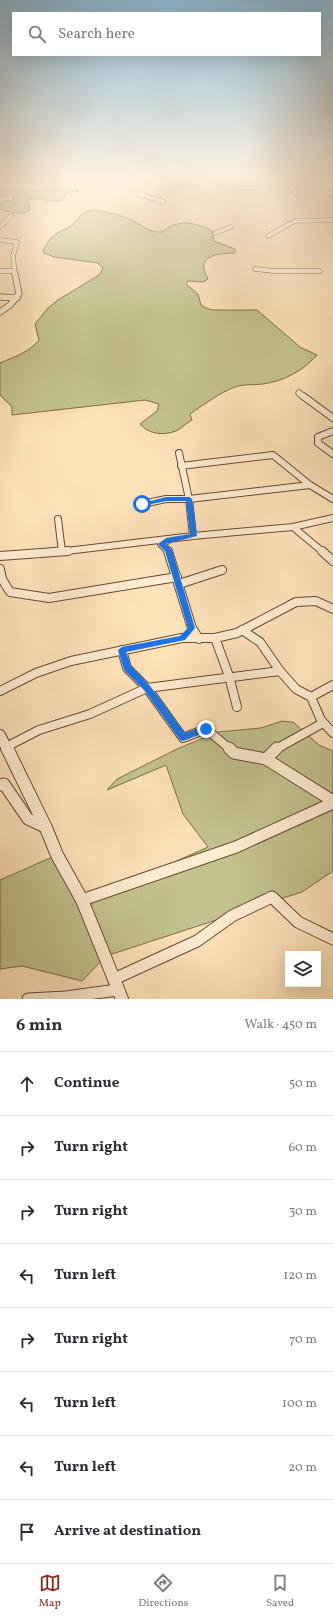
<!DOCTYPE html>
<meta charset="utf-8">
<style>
body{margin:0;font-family:Vollkorn,serif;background:#f7f7f7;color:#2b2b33}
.controls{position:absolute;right:12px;bottom:12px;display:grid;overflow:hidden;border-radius:0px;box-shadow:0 4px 16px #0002}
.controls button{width:36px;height:36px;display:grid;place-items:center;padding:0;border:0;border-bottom:1px solid #e1e1e2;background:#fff;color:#2b2b33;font:20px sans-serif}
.stop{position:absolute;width:12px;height:12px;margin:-9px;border:3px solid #1a73e8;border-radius:50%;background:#fff}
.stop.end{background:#1a73e8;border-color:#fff;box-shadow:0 1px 4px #0008}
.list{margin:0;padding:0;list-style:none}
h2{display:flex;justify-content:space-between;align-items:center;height:52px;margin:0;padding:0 16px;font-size:17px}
h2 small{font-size:13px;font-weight:400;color:#7c7c81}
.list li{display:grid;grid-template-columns:26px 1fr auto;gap:12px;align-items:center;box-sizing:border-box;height:64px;padding:0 16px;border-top:1px solid #e1e1e2}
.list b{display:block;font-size:15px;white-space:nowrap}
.list em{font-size:13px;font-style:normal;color:#7c7c81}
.icon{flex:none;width:22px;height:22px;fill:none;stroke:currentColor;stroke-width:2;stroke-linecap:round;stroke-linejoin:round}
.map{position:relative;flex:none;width:333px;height:999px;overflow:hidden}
.search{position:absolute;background:#fff;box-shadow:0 4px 16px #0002;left:12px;right:12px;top:12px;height:44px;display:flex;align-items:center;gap:10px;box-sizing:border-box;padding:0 14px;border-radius:0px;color:#7c7c81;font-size:15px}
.sheet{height:564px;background:#fff}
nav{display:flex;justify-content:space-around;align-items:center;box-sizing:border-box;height:56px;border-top:1px solid #e1e1e2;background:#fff;font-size:11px;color:#7c7c81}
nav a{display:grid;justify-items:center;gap:2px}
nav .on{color:#8f2418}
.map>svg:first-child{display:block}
</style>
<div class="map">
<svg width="333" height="999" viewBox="0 0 333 999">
<rect width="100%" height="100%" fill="#ffe3bb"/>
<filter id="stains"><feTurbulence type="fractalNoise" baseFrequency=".005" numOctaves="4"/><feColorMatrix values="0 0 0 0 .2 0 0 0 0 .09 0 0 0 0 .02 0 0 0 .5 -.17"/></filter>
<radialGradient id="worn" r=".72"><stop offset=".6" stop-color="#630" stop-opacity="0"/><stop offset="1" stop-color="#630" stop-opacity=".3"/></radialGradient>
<g fill="#c3c38e" stroke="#7e6d4a">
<path d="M 65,187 L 73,187 L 79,192 L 74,191 L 65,194 L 64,200 C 53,204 41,197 30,199 L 28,202 L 30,210 C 21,216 10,212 0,209 L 0,188 L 39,191 Z"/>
<path d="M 92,210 C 105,212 117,213 129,219 C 138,222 147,231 157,232 C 163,233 166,229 171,226 C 186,220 199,224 212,231 L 214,241 L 235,249 L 235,253 C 218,254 194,254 208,279 L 203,282 L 188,281 L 186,284 L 198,294 L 201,305 L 206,308 L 213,310 L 257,310 L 300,347 L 317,355 C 303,371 284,381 263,384 C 254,385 244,384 235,387 C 219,393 205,404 190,414 L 192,420 C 186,423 181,429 176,431 C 162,436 149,434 140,424 L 157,411 L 159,404 L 145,400 L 12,415 L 12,407 L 0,395 L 0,363 C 14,357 30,352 39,340 L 35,324 L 48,308 L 58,300 L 99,275 L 103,268 L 98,263 L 54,257 L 44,253 L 43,250 L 50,239 L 57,233 L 71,226 L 82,214 Z"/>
<path d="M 282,721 L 293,722 L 319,745 L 333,751 L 333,871 L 302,892 L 106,956 L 82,981 L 22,966 L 0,969 L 0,880 L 57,855 L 82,900 L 112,890 L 208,847 L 183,814 L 166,765 L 107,790 L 117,779 L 177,749 L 218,732 L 261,728 Z"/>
</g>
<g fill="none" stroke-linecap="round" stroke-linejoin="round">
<g stroke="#6a4a32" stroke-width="5">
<g id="minor-far4">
<path d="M 67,178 L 73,188"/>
<path d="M 123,178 L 148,180"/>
<path d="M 125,178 L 116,185 L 138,189 L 139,194 L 164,202"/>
<path d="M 284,178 L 298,196"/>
<path d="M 319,178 L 333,197"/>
<path d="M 30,180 L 56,178"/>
<path d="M 218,185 L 287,183"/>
<path d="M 0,199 L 11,198"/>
<path d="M 0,227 L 11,216"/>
<path d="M 215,233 L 231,227"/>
<path d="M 268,236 L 295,221 L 333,220"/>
<path d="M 0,240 L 17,242 L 13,256 L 15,275"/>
<path d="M 255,269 L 274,271 L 320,271"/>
<path d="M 0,271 L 13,271"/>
</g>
</g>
<g stroke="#6a4a32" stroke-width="7">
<g id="minor-far3">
<path d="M 0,297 L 17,298"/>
<path d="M 0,312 L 10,305 L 19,294 L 15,274"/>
<path d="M 299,393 L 304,397"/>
</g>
</g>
<g stroke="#6a4a32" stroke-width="8">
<g id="minor-far2">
<path d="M 303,396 L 333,418"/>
<path d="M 333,431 L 318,437 L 318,443 L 333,454"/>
<path d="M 179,453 L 189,499 L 310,485"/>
<path d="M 181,466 L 273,455 L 310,485 L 333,499"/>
<path d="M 142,504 L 166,499 L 189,499 L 193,536"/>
<path d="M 58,519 L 62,552"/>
<path d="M 293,527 L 323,552"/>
<path d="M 167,541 L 161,544 L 169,552"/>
<path d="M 58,552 L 193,536 L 293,527 L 333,518"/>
</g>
</g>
<g stroke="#6a4a32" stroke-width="10">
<g id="minor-far1">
<path d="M 168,551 L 192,628 L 199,639"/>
<path d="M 322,551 L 333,561"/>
<path d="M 0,556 L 68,551"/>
<path d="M 0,569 L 2,579 L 10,592 L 49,598 L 177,577"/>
<path d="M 179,584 L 222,570"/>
<path d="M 242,630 L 260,642 L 280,671 L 296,689 L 311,697 L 321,720 L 333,733"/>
<path d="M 215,638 L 229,676 L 237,707"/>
<path d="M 122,650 L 127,668 L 147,688 L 183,738 L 206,729 L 230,749"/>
<path d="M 0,691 L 36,673 L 71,661 L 182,638 L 215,638 L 237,633 L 296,602 L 316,601 L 333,609"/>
<path d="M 311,697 L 333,685"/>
<path d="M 6,747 L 39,730 L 90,714 L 147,688 L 280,671"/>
<path d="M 276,749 L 323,723"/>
</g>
</g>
<g stroke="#6a4a32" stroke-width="13">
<g id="minor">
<path d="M 229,748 L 234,753 L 266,759 L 333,801"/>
<path d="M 266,759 L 277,748"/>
<path d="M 0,785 L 4,784 L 28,819 L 45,827"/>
<path d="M 82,900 L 236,847 L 333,803"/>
<path d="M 114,979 L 197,941 L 232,916 L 272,897 L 298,922 L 333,939"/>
<path d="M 28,999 L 66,997 L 117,990"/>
</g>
</g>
<g stroke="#6a4a32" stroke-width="12">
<path id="tertiary-far1" d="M 0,735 L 7,749"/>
</g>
<g stroke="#6a4a32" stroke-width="14">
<path id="tertiary" d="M 7,748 L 46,828 L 57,855 L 82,900 L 122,999"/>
</g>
<use href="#minor-far4" stroke="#ffedd3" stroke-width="4"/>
<use href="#minor-far3" stroke="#ffedd3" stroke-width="5.5"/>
<use href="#minor-far2" stroke="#ffedd3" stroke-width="6"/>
<use href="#minor-far1" stroke="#ffedd3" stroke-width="8"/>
<use href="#minor" stroke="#ffedd3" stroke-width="11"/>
<use href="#tertiary-far1" stroke="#ffedd3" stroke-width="10"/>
<use href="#tertiary" stroke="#ffedd3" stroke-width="12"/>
</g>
<linearGradient id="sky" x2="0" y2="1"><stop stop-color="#8bb8d4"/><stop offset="0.56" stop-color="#fff2e0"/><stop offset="1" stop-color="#fff2e0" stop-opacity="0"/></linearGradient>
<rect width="333" height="318" fill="url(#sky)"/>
<path fill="#1a73e8" d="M 166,497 L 189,497 L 192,499 L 197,536 L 166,544 L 172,550 L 195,628 L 185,640 L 126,652 L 131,666 L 150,686 L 185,733 L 206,725 L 209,727 L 209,731 L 183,741 L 180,740 L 144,690 L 124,670 L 118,650 L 122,647 L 180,636 L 188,628 L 165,551 L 158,544 L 166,538 L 190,534 L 186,501 L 166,501 L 142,506 L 139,504 Z"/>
<rect width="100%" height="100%" filter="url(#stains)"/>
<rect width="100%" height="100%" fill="url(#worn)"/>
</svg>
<div class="controls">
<button><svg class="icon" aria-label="layers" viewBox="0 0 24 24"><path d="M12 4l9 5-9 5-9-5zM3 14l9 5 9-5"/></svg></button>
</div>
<div class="stop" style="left:142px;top:504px"></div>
<div class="stop end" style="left:206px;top:729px"></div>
<div class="search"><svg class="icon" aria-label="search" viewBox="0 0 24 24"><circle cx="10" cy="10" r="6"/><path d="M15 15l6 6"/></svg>Search here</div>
</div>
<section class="sheet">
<h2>6 min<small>Walk · 450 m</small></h2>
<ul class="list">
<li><svg class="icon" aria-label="ahead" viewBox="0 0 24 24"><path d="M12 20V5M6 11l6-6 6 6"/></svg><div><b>Continue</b></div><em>50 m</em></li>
<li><svg class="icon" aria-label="right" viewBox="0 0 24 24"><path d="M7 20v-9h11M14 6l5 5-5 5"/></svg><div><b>Turn right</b></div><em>60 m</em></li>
<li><svg class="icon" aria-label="right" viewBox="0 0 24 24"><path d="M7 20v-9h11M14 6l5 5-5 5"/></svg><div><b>Turn right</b></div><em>30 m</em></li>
<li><svg class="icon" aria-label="left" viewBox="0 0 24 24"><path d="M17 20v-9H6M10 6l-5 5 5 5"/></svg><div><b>Turn left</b></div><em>120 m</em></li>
<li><svg class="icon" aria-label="right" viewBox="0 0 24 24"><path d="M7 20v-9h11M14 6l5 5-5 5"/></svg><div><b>Turn right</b></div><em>70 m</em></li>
<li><svg class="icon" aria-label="left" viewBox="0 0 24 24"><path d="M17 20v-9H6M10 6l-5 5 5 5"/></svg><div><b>Turn left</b></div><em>100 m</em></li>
<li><svg class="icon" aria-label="left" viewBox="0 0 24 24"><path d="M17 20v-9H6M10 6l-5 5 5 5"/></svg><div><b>Turn left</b></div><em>20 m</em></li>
<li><svg class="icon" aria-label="arrive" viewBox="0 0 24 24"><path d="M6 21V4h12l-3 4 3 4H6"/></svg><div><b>Arrive at destination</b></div></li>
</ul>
</section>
<nav>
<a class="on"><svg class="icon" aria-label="map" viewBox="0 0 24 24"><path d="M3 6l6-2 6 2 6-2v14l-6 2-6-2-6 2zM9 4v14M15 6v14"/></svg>Map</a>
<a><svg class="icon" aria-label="directions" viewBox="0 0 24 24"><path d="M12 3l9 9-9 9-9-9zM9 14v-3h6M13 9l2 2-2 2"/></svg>Directions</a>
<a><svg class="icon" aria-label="saved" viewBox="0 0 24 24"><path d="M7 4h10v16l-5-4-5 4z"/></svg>Saved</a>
</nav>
